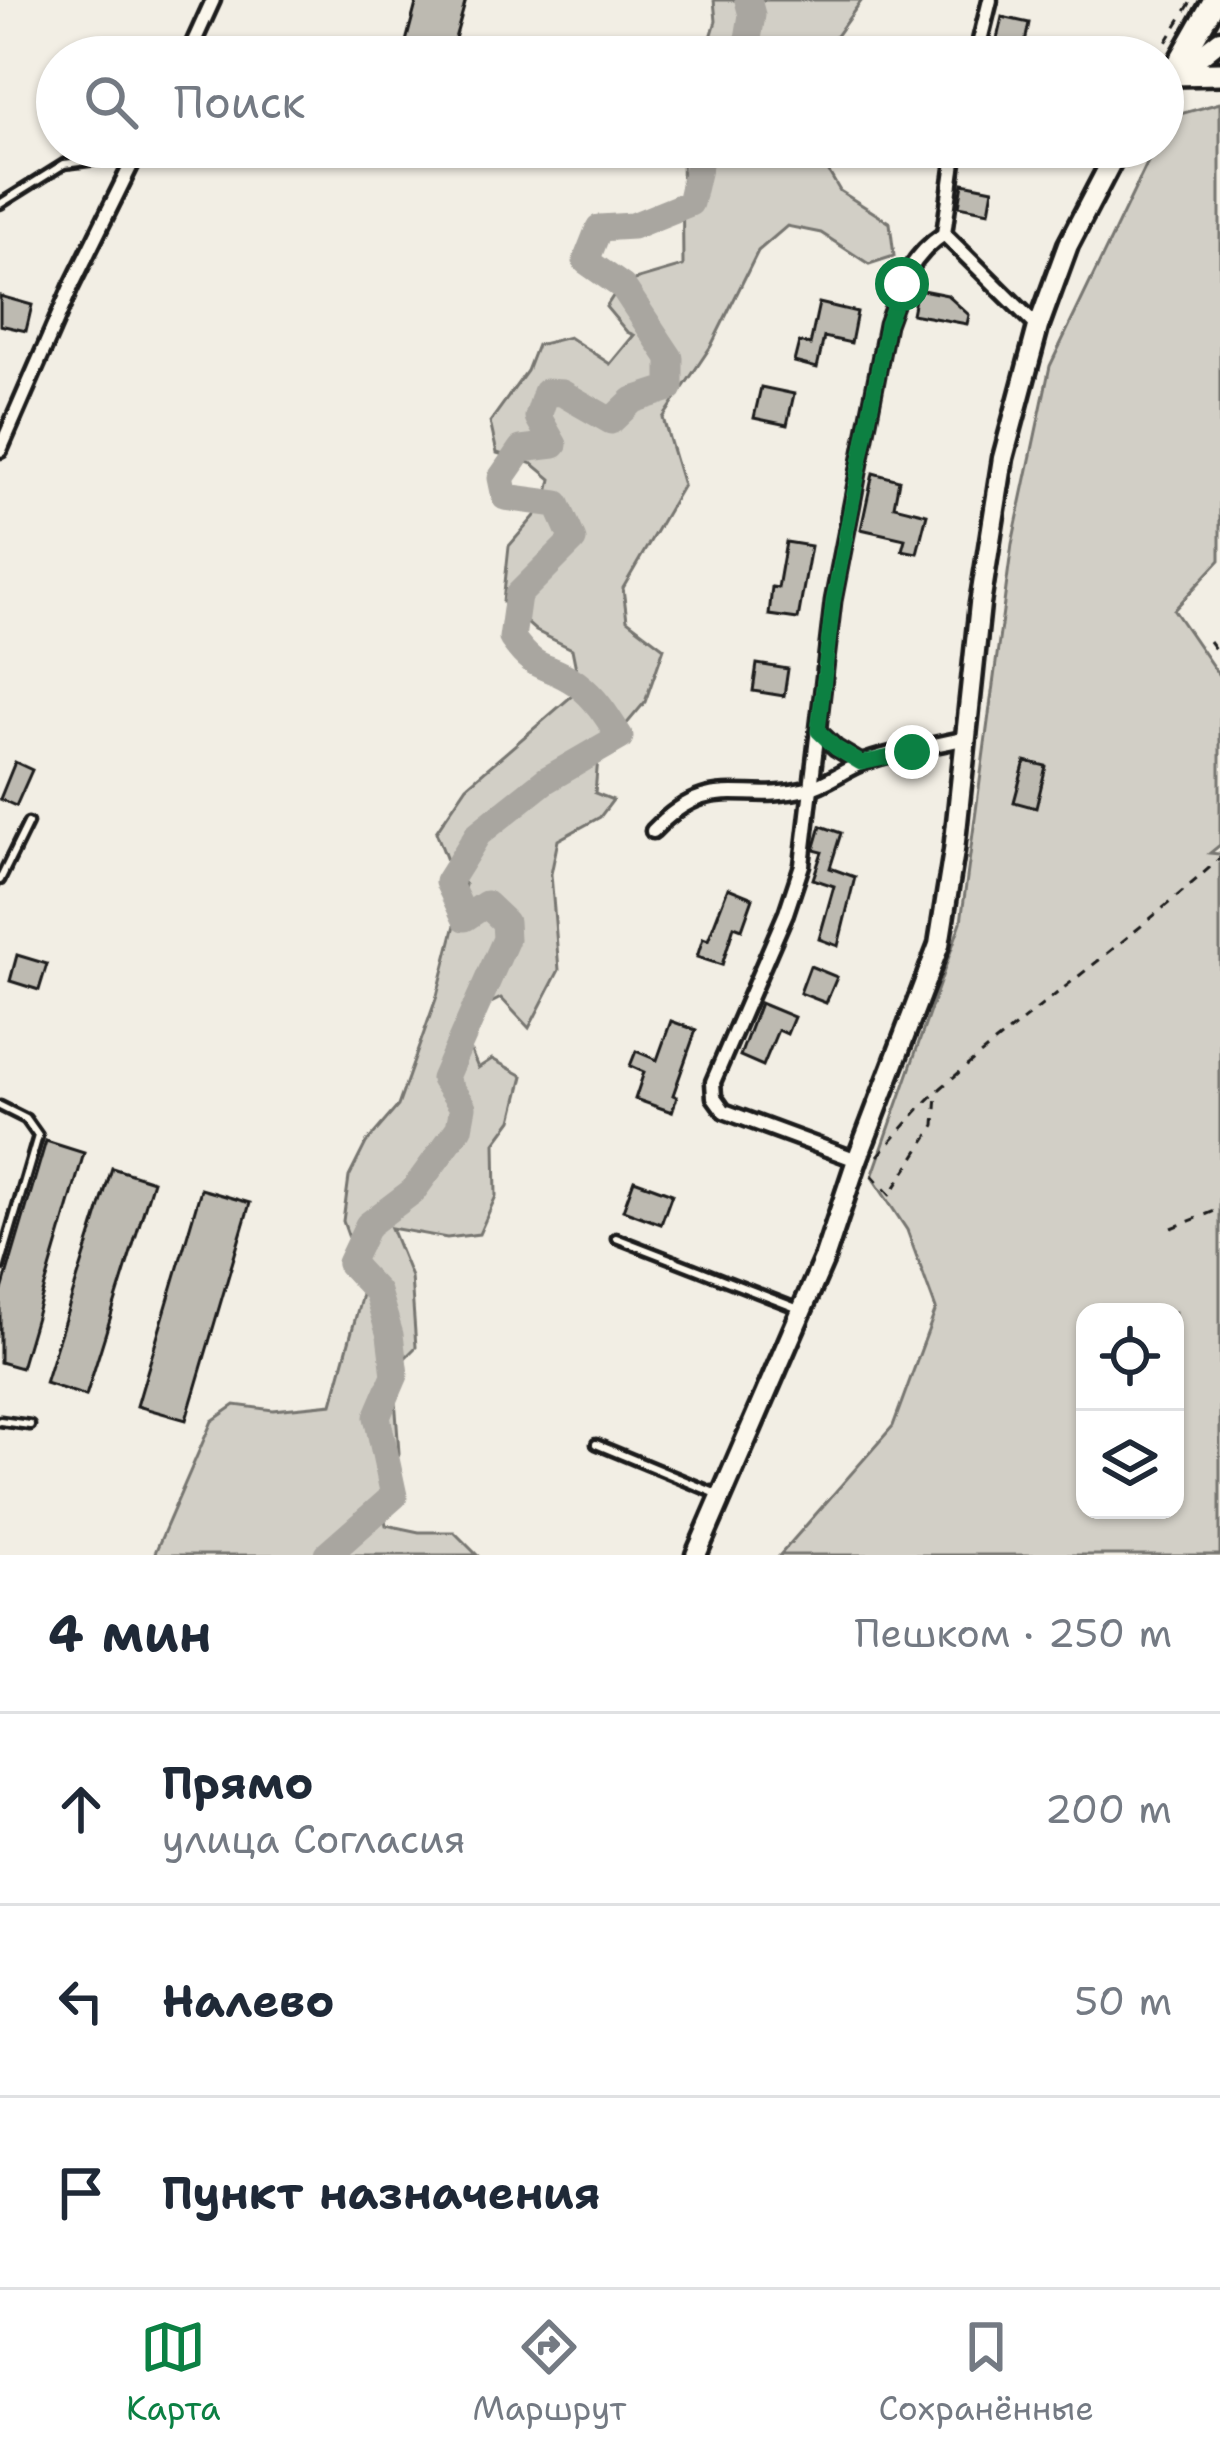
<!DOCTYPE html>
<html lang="ru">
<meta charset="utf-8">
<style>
body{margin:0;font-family:"Shantell Sans",sans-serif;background:#f2f2f3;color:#1f2937}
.controls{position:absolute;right:36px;bottom:36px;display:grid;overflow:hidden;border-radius:24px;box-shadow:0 3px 9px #0004}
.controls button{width:108px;height:108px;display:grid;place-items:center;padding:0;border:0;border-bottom:3px solid #e0e1e3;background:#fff;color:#1f2937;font:60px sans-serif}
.stop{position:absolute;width:36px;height:36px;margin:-27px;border:9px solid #0b8043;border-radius:50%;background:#fff}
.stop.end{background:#0b8043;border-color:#fff;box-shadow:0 3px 12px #0008}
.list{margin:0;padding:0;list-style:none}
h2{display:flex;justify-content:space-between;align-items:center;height:156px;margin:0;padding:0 48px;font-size:51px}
h2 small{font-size:39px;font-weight:400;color:#747a83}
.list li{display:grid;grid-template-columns:78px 1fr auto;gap:36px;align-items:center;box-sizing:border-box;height:192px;padding:0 48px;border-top:3px solid #e0e1e3}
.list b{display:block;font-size:45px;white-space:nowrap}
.list p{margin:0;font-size:39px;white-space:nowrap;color:#747a83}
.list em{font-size:39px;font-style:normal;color:#747a83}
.icon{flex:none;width:66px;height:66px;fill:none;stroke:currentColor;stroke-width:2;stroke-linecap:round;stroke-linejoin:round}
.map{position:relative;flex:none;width:1220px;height:1555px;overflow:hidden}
.search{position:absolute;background:#fff;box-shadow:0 3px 9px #0004;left:36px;right:36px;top:36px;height:132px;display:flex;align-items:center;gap:30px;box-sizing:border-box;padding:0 42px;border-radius:66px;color:#747a83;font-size:45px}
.sheet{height:732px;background:#fff}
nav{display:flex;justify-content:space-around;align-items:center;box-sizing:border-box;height:168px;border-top:3px solid #e0e1e3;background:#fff;font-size:33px;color:#747a83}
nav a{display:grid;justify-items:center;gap:6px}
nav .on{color:#0b8043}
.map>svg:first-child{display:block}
</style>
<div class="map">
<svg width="1220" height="1555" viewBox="0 0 1220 1555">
<rect width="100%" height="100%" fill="#f2eee4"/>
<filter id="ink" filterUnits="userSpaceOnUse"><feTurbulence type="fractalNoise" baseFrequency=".00833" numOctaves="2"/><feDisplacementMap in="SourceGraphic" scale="24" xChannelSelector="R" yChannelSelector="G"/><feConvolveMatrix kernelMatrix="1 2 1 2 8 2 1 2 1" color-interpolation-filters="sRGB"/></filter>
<g filter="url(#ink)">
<g fill="#d2cfc6" stroke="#777671" stroke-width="3" fill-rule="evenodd">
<path d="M 714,0 L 862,0 L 821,57 L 705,57 L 716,21 Z"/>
<path d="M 1220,103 L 1220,560 L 1174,610 L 1220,677 L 1220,845 L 1210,853 L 1220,854 L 1220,1555 L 780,1555 L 893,1426 L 936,1309 L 907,1230 L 872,1177 L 961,922 L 1012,544 L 1050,366 L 1155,147 L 1163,147 L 1163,129 L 1169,117 ZM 1085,1312 L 1175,1312 L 1175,1510 L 1085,1510 Z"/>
<path d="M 682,147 L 814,147 L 840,191 L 890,223 L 894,256 L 869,264 L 821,233 L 787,226 L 758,251 L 711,346 L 663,418 L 683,485 L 623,588 L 627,620 L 664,648 L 645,702 L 598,758 L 595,793 L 613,800 L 600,817 L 558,840 L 551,874 L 559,970 L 529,1028 L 501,998 L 481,1008 L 464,1034 L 478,1068 L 492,1059 L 523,1076 L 512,1120 L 495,1143 L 496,1196 L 479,1234 L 447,1238 L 391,1228 L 411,1277 L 416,1347 L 393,1370 L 399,1453 L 382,1502 L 386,1525 L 419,1532 L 454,1532 L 477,1555 L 154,1555 L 212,1421 L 235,1405 L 273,1410 L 332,1404 L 365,1283 L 343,1221 L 349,1177 L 366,1143 L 398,1106 L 437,996 L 465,885 L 450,868 L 436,832 L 467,786 L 580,689 L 572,649 L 536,631 L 503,602 L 509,546 L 546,503 L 551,479 L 533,464 L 497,453 L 490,422 L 527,371 L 537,345 L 569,337 L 610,364 L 634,335 L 627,332 L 606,307 L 621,284 L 683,266 Z"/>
</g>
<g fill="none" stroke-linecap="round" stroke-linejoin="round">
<g stroke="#a9a6a0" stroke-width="27">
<path d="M 745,57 L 752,15 L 748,0"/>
<path d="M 327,1555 L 394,1496 L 377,1417 L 395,1375 L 390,1335 L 377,1292 L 350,1263 L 368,1225 L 413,1191 L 459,1128 L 463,1107 L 444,1079 L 506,939 L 505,922 L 486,904 L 465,918 L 448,882 L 478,834 L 546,780 L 620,737 C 607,716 596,698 576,683 C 546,662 537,674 512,638 L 518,595 L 573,540 L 557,504 L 505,497 L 501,478 L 521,449 L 554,445 L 538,417 L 546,392 L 562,393 L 611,421 L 633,400 L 670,388 L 670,358 L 623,287 L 586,261 L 599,228 L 633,226 L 690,203 L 703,147"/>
</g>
</g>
<g fill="#bdbab1" stroke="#1c1c1c" stroke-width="3">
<path d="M 417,0 L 466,0 L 454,42 L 494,53 L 494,57 L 402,57 Z"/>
<path d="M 1002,17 L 1029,23 L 1022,57 L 993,57 Z"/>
<path d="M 963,183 L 993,189 L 989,212 L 959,206 Z"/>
<path d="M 917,289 L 947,295 L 969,315 L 967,324 L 912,314 Z"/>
<path d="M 0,296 L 32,305 L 26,331 L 0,325 Z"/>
<path d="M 819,303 L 857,312 L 851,343 L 824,337 L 817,368 L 794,362 L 799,342 L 810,345 Z"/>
<path d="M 761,387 L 794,394 L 787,425 L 754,418 Z"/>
<path d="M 873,473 L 899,480 L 894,506 L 927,514 L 917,553 L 902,550 L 905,539 L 861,529 Z"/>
<path d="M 786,542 L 811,546 L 798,619 L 769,615 L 772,587 L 778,588 Z"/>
<path d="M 757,664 L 788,669 L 784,696 L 753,691 Z"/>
<path d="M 1025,761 L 1046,766 L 1036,808 L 1014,802 Z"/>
<path d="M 15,762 L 32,770 L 16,806 L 0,799 Z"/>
<path d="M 821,826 L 841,833 L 830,868 L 855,877 L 838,946 L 819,939 L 834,886 L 813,879 L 822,852 L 814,850 Z"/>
<path d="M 728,888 L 753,898 L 742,929 L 734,926 L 722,965 L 697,957 L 703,938 L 708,940 Z"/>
<path d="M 17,955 L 47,964 L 39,990 L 10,981 Z"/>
<path d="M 810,966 L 837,977 L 826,1003 L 800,993 Z"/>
<path d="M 760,1003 L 794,1017 L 787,1034 L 778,1030 L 763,1066 L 740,1056 Z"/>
<path d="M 671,1021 L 696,1030 L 673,1095 L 677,1097 L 672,1112 L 635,1099 L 644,1072 L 630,1066 L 636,1051 L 657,1060 Z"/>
<path d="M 46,1141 L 84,1153 L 21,1368 L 0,1362 L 0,1297 Z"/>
<path d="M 112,1168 L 153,1181 L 86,1396 L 45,1383 Z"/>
<path d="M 634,1180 L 672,1194 L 661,1224 L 623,1210 Z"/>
<path d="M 201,1189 L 250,1203 L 186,1420 L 137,1406 Z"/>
</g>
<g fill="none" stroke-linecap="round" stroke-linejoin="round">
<g stroke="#1c1c1c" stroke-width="15">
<g id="lane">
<path d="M 0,204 L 64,164 L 133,155"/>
<path d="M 0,880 L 28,823"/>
<path d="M 0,1106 L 26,1119 L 38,1136 L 0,1266"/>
<path d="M 616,1238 L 799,1309"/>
<path d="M 0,1421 L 30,1425"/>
<path d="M 596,1444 L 717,1494"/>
</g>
</g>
<g stroke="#1c1c1c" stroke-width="21">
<g id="street">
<path d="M 187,57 L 213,0"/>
<path d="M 976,57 L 990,0"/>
<path d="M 944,234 L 956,147"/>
<path d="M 0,450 L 71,287 L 140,147"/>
<path d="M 818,731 L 836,748 L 861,763"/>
<path d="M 653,831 C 711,770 739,805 807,789 C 825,785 841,772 857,765 C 890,751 931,747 966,738"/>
<path d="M 857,1160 L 724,1111 L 714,1097 L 713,1082 L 786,913 L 802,865 L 833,601 L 887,324 C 901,286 909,257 944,234 L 1038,327"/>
</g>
</g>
<g stroke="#1c1c1c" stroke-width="27">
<g id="secondary">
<path d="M 1163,86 L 1220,40"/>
<path d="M 696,1555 L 824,1259 L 857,1160 L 939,945 L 954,851 L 980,604 L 1003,458 L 1038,327 L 1068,245 L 1119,147"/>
</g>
</g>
<g stroke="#1c1c1c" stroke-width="30">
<g id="primary">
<path d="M 1173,74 L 1215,0"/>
<path d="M 1173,74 L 1220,73"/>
</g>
</g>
<g stroke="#1c1c1c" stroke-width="3" stroke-dasharray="9 9" stroke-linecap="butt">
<path d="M 1157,57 L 1192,0"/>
<path d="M 1209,641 L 1220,656"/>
<path d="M 878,1156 C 899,1133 918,1108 941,1088 C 1032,1009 1131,940 1220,858"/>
<path d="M 872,1175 L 890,1195 L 935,1125 L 937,1094"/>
<path d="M 1172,1228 L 1220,1209"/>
</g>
<use href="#lane" stroke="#fbf7ec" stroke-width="6"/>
<use href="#street" stroke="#fbf7ec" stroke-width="12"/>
<use href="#secondary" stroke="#fbf7ec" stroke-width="18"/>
<use href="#primary" stroke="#fbf7ec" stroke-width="21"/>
</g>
</g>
<g fill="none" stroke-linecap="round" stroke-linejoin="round" filter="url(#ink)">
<path stroke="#0b8043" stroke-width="15" d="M 902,284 L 887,324 L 833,602 L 818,731 L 836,748 L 861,763 L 912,752"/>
</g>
</svg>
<div class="controls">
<button><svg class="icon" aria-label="locate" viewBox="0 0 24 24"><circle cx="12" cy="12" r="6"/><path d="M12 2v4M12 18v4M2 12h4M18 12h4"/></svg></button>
<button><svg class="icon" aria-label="layers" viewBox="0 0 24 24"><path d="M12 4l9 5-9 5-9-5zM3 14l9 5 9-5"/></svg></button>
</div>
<div class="stop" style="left:902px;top:284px"></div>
<div class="stop end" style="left:912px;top:752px"></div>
<div class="search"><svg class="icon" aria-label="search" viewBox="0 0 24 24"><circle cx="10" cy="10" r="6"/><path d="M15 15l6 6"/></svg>Поиск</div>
</div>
<section class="sheet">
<h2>4 мин<small>Пешком · 250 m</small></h2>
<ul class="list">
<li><svg class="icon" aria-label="ahead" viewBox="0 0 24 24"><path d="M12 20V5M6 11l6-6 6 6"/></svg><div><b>Прямо</b><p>улица Согласия</p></div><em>200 m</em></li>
<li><svg class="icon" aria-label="left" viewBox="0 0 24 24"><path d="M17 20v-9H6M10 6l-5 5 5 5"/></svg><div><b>Налево</b></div><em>50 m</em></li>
<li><svg class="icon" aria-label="arrive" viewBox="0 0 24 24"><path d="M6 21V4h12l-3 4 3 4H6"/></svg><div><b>Пункт назначения</b></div></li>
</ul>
</section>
<nav>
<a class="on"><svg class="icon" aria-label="map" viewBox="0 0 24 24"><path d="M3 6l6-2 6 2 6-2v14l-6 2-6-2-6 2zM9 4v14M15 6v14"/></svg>Карта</a>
<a><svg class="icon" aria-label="directions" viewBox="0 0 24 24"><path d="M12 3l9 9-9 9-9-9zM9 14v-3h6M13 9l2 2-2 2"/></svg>Маршрут</a>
<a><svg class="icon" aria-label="saved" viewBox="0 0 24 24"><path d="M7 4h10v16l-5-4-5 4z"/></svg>Сохранённые</a>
</nav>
